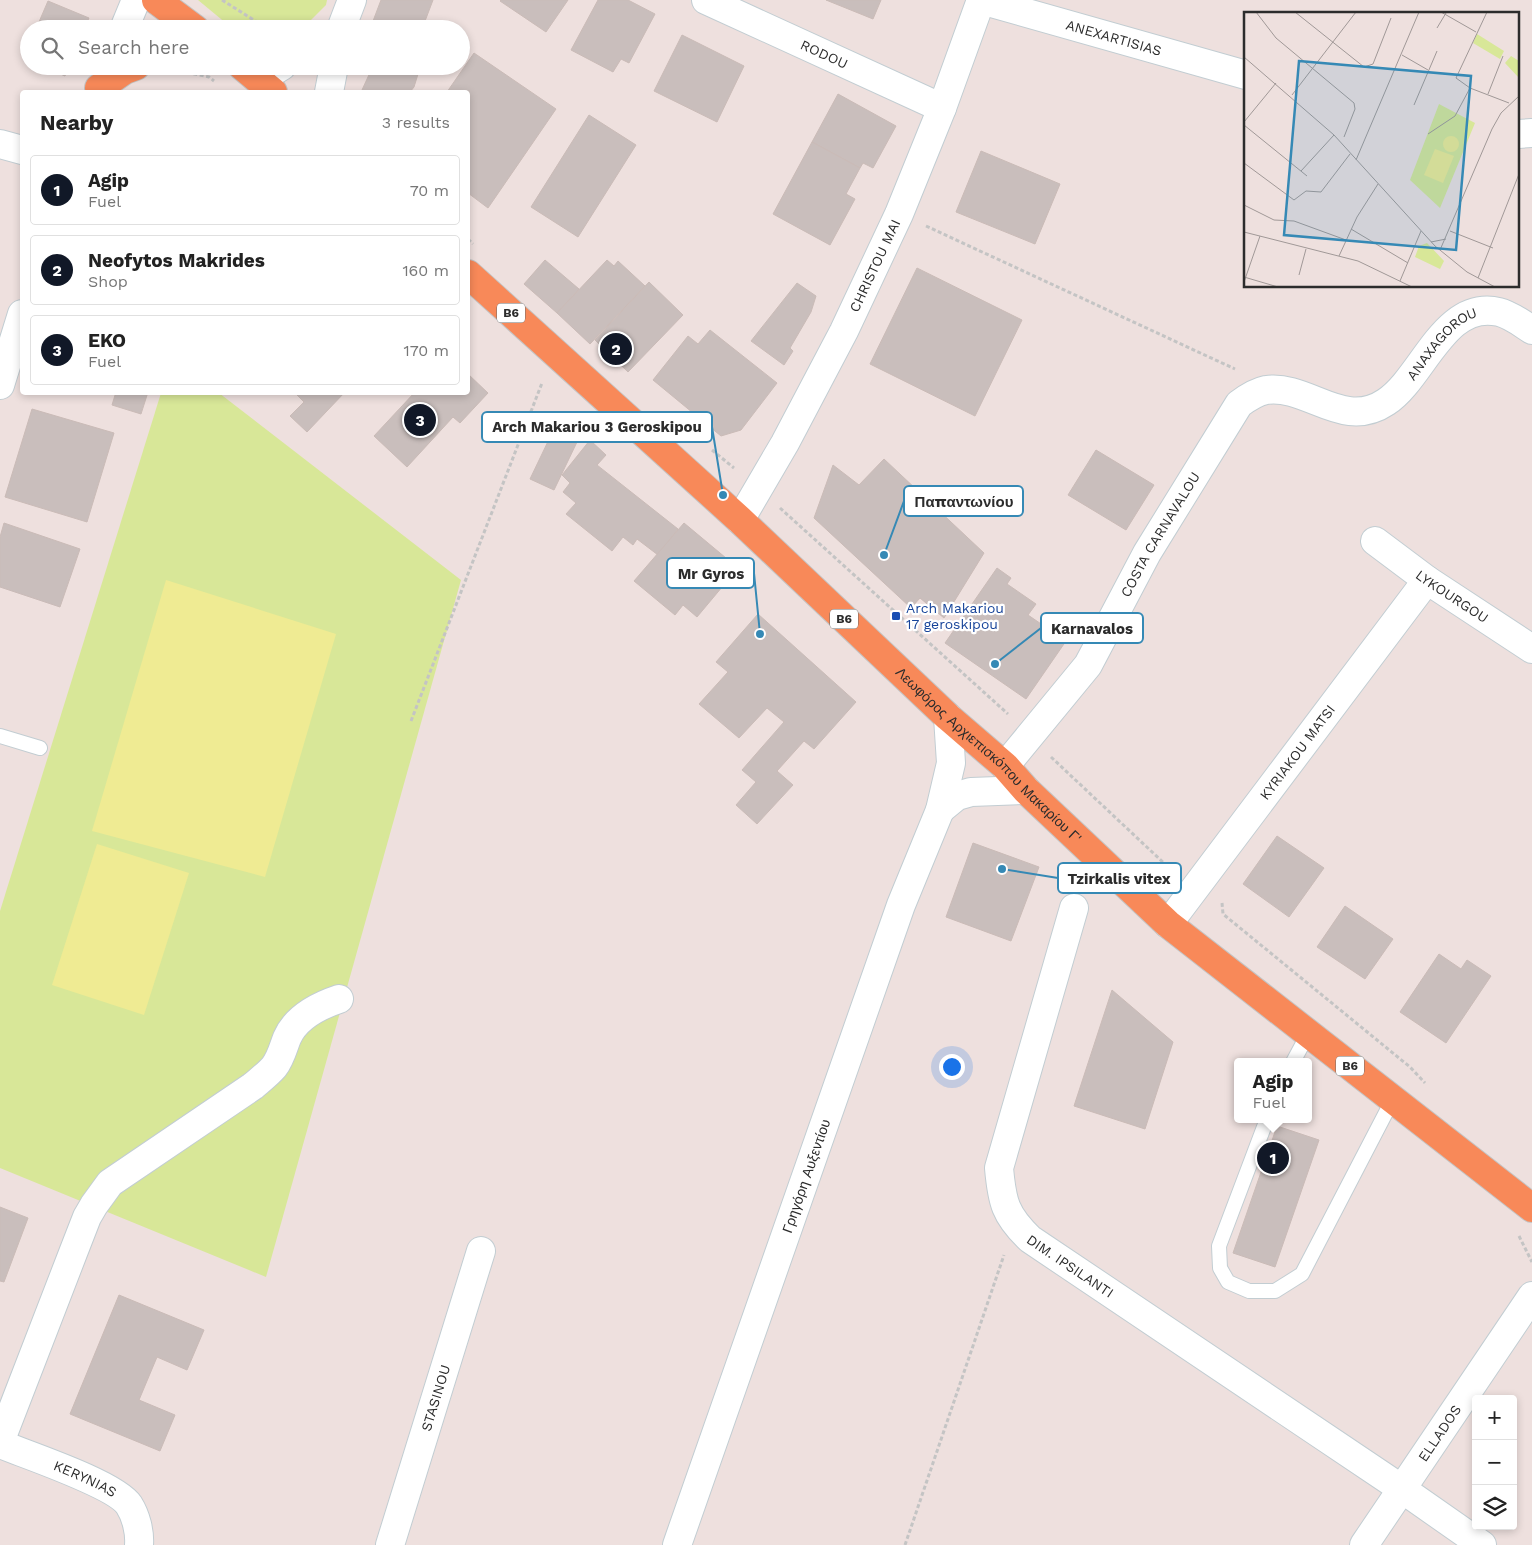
<!DOCTYPE html>
<meta charset="utf-8">
<style>
body{margin:0;font-family:"Work Sans",sans-serif;background:#f6f6f6;color:#222}
.controls{position:absolute;right:15px;bottom:15px;display:grid;overflow:hidden;border-radius:5px;box-shadow:0 2px 8px #0003}
.controls button{width:45px;height:45px;display:grid;place-items:center;padding:0;border:0;border-bottom:1px solid #e0e0e0;background:#fff;color:#222;font:25px sans-serif}
.you{position:absolute;left:951px;top:1066px;width:18px;height:18px;margin:-12px;border:4px solid #fff;border-radius:50%;background:#1a73e8;box-shadow:0 0 0 8px #1a73e833}
.badge{display:grid;place-items:center;width:32px;height:32px;border-radius:50%;background:#111827;color:#fff;font-size:16px;font-weight:700}
.pin{position:absolute;translate:-50% -50%;border:2px solid #fff;box-shadow:0 1px 5px #0006}
.popup{position:absolute;left:1234px;top:1058px;width:78px;height:65px;box-sizing:border-box;display:grid;place-content:center;border-radius:5px;background:#fff;filter:drop-shadow(0 1px 4px #0005);font-size:16px;white-space:nowrap;color:#767676}
.popup b{font-size:19px;color:#222}
.popup::after{content:'';position:absolute;left:50%;top:100%;margin-left:-10px;border:10px solid transparent;border-top-color:#fff}
.list{margin:0;padding:0;list-style:none}
h2{display:flex;justify-content:space-between;align-items:center;height:65px;margin:0;padding:0 20px;font-size:21px}
h2 small{font-size:16px;font-weight:400;color:#767676}
.list li{display:grid;grid-template-columns:32px 1fr auto;gap:15px;align-items:center;box-sizing:border-box;height:70px;margin:0 10px 10px;padding:0 10px;border:1px solid #e0e0e0;border-radius:5px}
.list b{display:block;font-size:19px;white-space:nowrap}
.list p{margin:0;font-size:16px;white-space:nowrap;color:#767676}
.list em{font-size:16px;font-style:normal;color:#767676}
.icon{flex:none;width:28px;height:28px;fill:none;stroke:currentColor;stroke-width:2;stroke-linecap:round;stroke-linejoin:round}
.map{position:relative;flex:none;width:1532px;height:1545px;overflow:hidden}
.search{position:absolute;background:#fff;box-shadow:0 2px 8px #0003;left:20px;top:20px;width:450px;height:55px;display:flex;align-items:center;gap:12px;box-sizing:border-box;padding:0 18px;border-radius:28px;color:#767676;font-size:19px}
.panel{position:absolute;background:#fff;box-shadow:0 2px 8px #0003;left:20px;top:90px;width:450px;height:305px;border-radius:5px}
.map>svg:first-child{display:block}
</style>
<div class="map">
<svg width="1532" height="1545" viewBox="0 0 1532 1545">
<rect width="100%" height="100%" fill="#eee0de"/>
<g fill="#d8e798">
<path d="M 198,0 L 327,0 L 326,5 L 308,23 L 297,29 L 233,29 Z"/>
<path d="M 161,393 L 219,393 L 461,580 L 266,1277 L 0,1168 L 0,911 Z"/>
</g>
<g fill="#efeb93">
<path d="M 166,580 L 336,634 L 265,877 L 92,831 Z"/>
<path d="M 97,844 L 189,873 L 144,1015 L 52,985 Z"/>
</g>
<g fill="#c9bebc" stroke="#cabbb7">
<path d="M 381,0 L 433,0 L 422,29 L 370,29 Z"/>
<path d="M 501,0 L 568,0 L 546,32 L 500,1 Z"/>
<path d="M 598,0 L 628,0 L 655,14 L 629,63 L 621,59 L 613,72 L 571,50 Z"/>
<path d="M 826,0 L 881,0 L 873,19 Z"/>
<path d="M 48,1 L 89,18 L 84,29 L 36,29 Z"/>
<path d="M 682,35 L 744,66 L 717,122 L 654,91 Z"/>
<path d="M 29,47 L 29,61 L 24,59 Z"/>
<path d="M 474,53 L 556,109 L 488,208 L 468,193 L 468,92 L 447,92 Z"/>
<path d="M 42,66 L 69,66 L 65,76 Z"/>
<path d="M 373,66 L 399,66 L 418,74 L 414,87 L 410,92 L 362,92 L 362,90 Z"/>
<path d="M 838,94 L 896,126 L 873,168 L 863,163 L 860,168 L 812,142 Z"/>
<path d="M 589,115 L 636,145 L 578,237 L 531,207 Z"/>
<path d="M 812,142 L 860,168 L 846,194 L 855,199 L 830,245 L 773,214 Z"/>
<path d="M 981,151 L 1060,184 L 1035,244 L 956,212 Z"/>
<path d="M 545,260 L 579,289 L 557,313 L 524,284 Z"/>
<path d="M 607,260 L 614,266 L 618,261 L 645,286 L 590,344 L 557,313 Z"/>
<path d="M 917,268 L 1022,320 L 975,416 L 870,364 Z"/>
<path d="M 649,282 L 683,315 L 628,372 L 595,340 Z"/>
<path d="M 797,283 L 816,296 L 811,312 L 790,348 L 793,351 L 784,365 L 751,341 Z"/>
<path d="M 710,330 L 777,383 L 741,430 L 721,436 L 653,380 L 688,336 L 698,344 Z"/>
<path d="M 468,374 L 488,393 L 460,423 L 453,417 L 407,467 L 374,436 L 415,392 L 468,392 Z"/>
<path d="M 116,392 L 148,392 L 141,414 L 112,405 Z"/>
<path d="M 294,392 L 345,392 L 307,432 L 290,416 L 304,402 Z"/>
<path d="M 32,409 L 114,433 L 87,522 L 5,497 Z"/>
<path d="M 553,431 L 577,442 L 554,490 L 530,479 Z"/>
<path d="M 590,440 L 606,455 L 597,465 L 678,529 L 658,555 L 637,539 L 633,545 L 623,537 L 612,551 L 566,514 L 576,503 L 563,492 L 570,483 L 562,475 Z"/>
<path d="M 1096,450 L 1154,485 L 1126,530 L 1068,495 Z"/>
<path d="M 884,459 L 984,553 L 944,618 L 920,598 L 911,608 L 814,518 L 833,465 L 859,485 Z"/>
<path d="M 4,523 L 80,549 L 60,607 L 0,587 L 0,537 Z"/>
<path d="M 684,523 L 738,568 L 697,617 L 683,605 L 675,615 L 634,581 Z"/>
<path d="M 997,568 L 1011,578 L 1007,584 L 1036,604 L 1028,615 L 1066,641 L 1026,699 L 945,643 Z"/>
<path d="M 758,614 L 856,702 L 814,749 L 804,741 L 777,771 L 793,785 L 757,824 L 736,805 L 756,782 L 742,770 L 784,722 L 767,708 L 739,738 L 699,704 L 728,672 L 716,662 Z"/>
<path d="M 1277,836 L 1324,868 L 1289,917 L 1243,884 Z"/>
<path d="M 973,843 L 1039,867 L 1011,941 L 946,917 Z"/>
<path d="M 1345,906 L 1393,939 L 1365,979 L 1317,947 Z"/>
<path d="M 1439,954 L 1461,969 L 1467,960 L 1491,976 L 1446,1043 L 1400,1012 Z"/>
<path d="M 1112,990 L 1173,1042 L 1145,1129 L 1074,1106 Z"/>
<path d="M 1277,1126 L 1319,1140 L 1275,1267 L 1233,1253 Z"/>
<path d="M 0,1207 L 28,1218 L 4,1282 L 0,1281 Z"/>
<path d="M 119,1295 L 204,1330 L 187,1370 L 157,1357 L 139,1400 L 175,1415 L 160,1451 L 70,1414 Z"/>
</g>
<g fill="none" stroke-linecap="round" stroke-linejoin="round">
<g stroke="#c2cdd2" stroke-width="16">
<g id="lane">
<path d="M 0,736 L 40,748"/>
<path d="M 1293,1062 L 1308,1034"/>
<path d="M 1267,1119 L 1219,1246 L 1220,1268 L 1228,1282 L 1249,1291 L 1275,1291 L 1302,1274 L 1393,1099"/>
</g>
</g>
<g stroke="#c2cdd2" stroke-width="30">
<g id="street">
<path id="s1" d="M 706,0 L 942,108"/>
<path id="s2" d="M 981,0 L 1246,75"/>
<path d="M 124,29 L 136,0"/>
<path d="M 1518,134 L 1532,133"/>
<path d="M 0,144 L 22,150"/>
<path d="M 0,385 L 22,314"/>
<path id="s3" d="M 740,520 L 785,443 L 844,331 L 899,214 L 942,108 L 981,0"/>
<path id="s4" d="M 1375,541 L 1427,580 L 1532,649"/>
<path id="s5" d="M 1005,766 L 1088,665 L 1147,553 L 1239,404 C 1247,398 1256,392 1266,390 C 1308,384 1343,431 1386,402 C 1423,378 1444,299 1499,312 C 1511,315 1521,323 1532,330"/>
<path d="M 940,810 L 957,796 L 971,792 L 1026,790"/>
<path id="s6" d="M 1074,908 L 999,1168 C 1002,1202 1005,1215 1030,1239 L 1402,1489 L 1482,1545"/>
<path id="s7" d="M 1168,924 L 1427,580"/>
<path d="M 0,1442 L 73,1253 L 87,1217 L 94,1205 L 110,1183 L 253,1086 C 260,1080 268,1074 274,1067 C 281,1058 283,1048 287,1038 C 296,1017 318,1006 339,999"/>
<path id="s8" d="M 0,1444 C 27,1455 115,1484 129,1505 C 136,1516 140,1532 139,1545"/>
<path id="s9" d="M 390,1545 L 481,1251"/>
<path id="s10" d="M 677,1545 L 901,905 L 940,810 L 951,763 L 948,717"/>
<path id="s11" d="M 1364,1545 L 1532,1296"/>
</g>
</g>
<g stroke="#c2cdd2" stroke-width="30">
<g id="secondary">
<path d="M 341,29 L 352,0"/>
<path d="M 259,80 L 282,66"/>
<path d="M 329,92 L 334,66"/>
</g>
</g>
<g stroke="#c4c4c4" stroke-width="30">
<g id="primary">
<path d="M 156,0 L 195,29"/>
<path d="M 242,66 L 273,92"/>
<path d="M 99,88 L 125,70 L 136,66"/>
<path id="s12" d="M 468,274 L 740,520 L 948,717 L 1005,766 L 1026,790 L 1168,924 L 1532,1208"/>
</g>
</g>
<g stroke="#c4c4c4" stroke-width="3" stroke-dasharray="4 2.5" stroke-linecap="butt">
<path d="M 222,0 L 265,27 L 284,27 L 286,29"/>
<path d="M 170,66 L 171,69 L 209,77 L 214,81"/>
<path d="M 926,226 L 1235,369"/>
<path d="M 468,239 L 473,244"/>
<path d="M 712,450 L 734,468"/>
<path d="M 780,508 L 1008,714"/>
<path d="M 411,721 L 542,383"/>
<path d="M 1051,757 L 1167,866 L 1174,867"/>
<path d="M 1222,903 L 1223,914 L 1410,1067 L 1425,1083"/>
<path d="M 1519,1236 L 1532,1262"/>
<path d="M 905,1545 L 1004,1255"/>
</g>
<use href="#lane" stroke="#fff" stroke-width="14"/>
<use href="#street" stroke="#fff" stroke-width="28"/>
<use href="#secondary" stroke="#fff" stroke-width="28"/>
<use href="#primary" stroke="#f88959" stroke-width="28"/>
</g>
<rect fill="#1a4fb4" stroke="#fff" stroke-width="2" x="891" y="611" width="10" height="10" rx="2.5"/>
<g text-anchor="middle" dominant-baseline="central" stroke-width="4.5" stroke-linejoin="round" paint-order="stroke">
<g fill="#fff" stroke="#6b6b6b" stroke-width="1">
<rect x="497" y="303.5" width="28" height="19" rx="4"/>
<rect x="830" y="609.5" width="28" height="19" rx="4"/>
<rect x="1336" y="1056.5" width="28" height="19" rx="4"/>
</g>
<g font-size="12" font-weight="bold" fill="#2c2c2c">
<text x="511" y="313">B6</text>
<text x="844" y="619">B6</text>
<text x="1350" y="1066">B6</text>
</g>
<g font-size="14" fill="#2c2c2c" stroke="#fff">
<text stroke="none"><textPath href="#s2" startOffset="138">ANEXARTISIAS</textPath></text>
<text stroke="none"><textPath href="#s1" startOffset="130">RODOU</textPath></text>
<text stroke="none"><textPath href="#s3" startOffset="288">CHRISTOU MAI</textPath></text>
<text stroke="none"><textPath href="#s5" startOffset="670">ANAXAGOROU</textPath></text>
<text stroke="none"><textPath href="#s5" startOffset="280">COSTA CARNAVALOU</textPath></text>
<text stroke="none"><textPath href="#s4" startOffset="95">LYKOURGOU</textPath></text>
<text stroke="none"><textPath href="#s7" startOffset="215">KYRIAKOU MATSI</textPath></text>
<text stroke="none"><textPath href="#s12" startOffset="709">Λεωφόρος Αρχιεπισκόπου Μακαρίου Γ'</textPath></text>
<text stroke="none"><textPath href="#s10" startOffset="391">Γρηγόρη Αυξεντίου</textPath></text>
<text stroke="none"><textPath href="#s6" startOffset="399">DIM. IPSILANTI</textPath></text>
<text stroke="none"><textPath href="#s9" startOffset="154">STASINOU</textPath></text>
<text stroke="none"><textPath href="#s11" startOffset="135">ELLADOS</textPath></text>
<text stroke="none"><textPath href="#s8" startOffset="92">KERYNIAS</textPath></text>
</g>
<g font-size="14" fill="#164399" stroke="#fff" text-anchor="start">
<text x="906" y="608">Arch Makariou<tspan x="906" dy="16">17 geroskipou</tspan></text>
</g>
</g>
<g transform="translate(1244 12)">
<rect width="275" height="275" fill="#eee0de"/>
<path d="M 233,22 L 260,39 L 256,47 L 229,31 ZM 267,44 L 275,49 L 275,66 L 261,51 ZM 195,92 L 231,111 L 196,196 L 166,168 ZM 183,231 L 200,249 L 196,257 L 171,245 L 175,234 Z" fill="#d8e798"/>
<path d="M199 132a8 8 0 1 1 16 0a8 8 0 1 1-16 0ZM 191,137 L 210,144 L 199,171 L 180,163 Z" fill="#efeb93"/>
<path fill="none" stroke="#a09897" stroke-width="1" d="M 12,0 L 32,26 L 110,91 L 111,97 L 100,125M 51,0 L 120,55 L 129,52 L 147,6M 197,0 L 232,20M 243,0 L 212,66 L 226,76 L 265,91M 193,16 L 202,1M 158,43 L 184,58M 0,45 L 90,123 L 191,234 L 223,260 L 251,275M 244,82 L 259,44M 48,83 L 112,0M 170,93 L 193,39M 0,110 L 32,71M 0,113 L 63,164M 184,122 L 211,104 L 226,76M 112,148 L 175,0M 0,151 L 50,188 L 62,179 L 77,180 L 106,142M 57,159 L 90,123M 0,193 L 30,208 L 50,209 L 102,228M 107,217 L 164,251M 206,219 L 249,236M 0,220 L 114,249 L 168,275M 187,230 L 202,227M 196,238 L 248,117 L 257,101 L 275,84M 95,244 L 113,205 L 134,172M 55,263 L 62,237M 0,265 L 34,275M 234,266 L 275,162M 156,269 L 177,219M 0,270 L 16,224"/>
<path fill="#3589b5" fill-opacity="0.15" stroke="#3589b5" stroke-width="2.5" d="M 55,49 L 227,64 L 212,238 L 40,223 Z"/>
<rect width="275" height="275" fill="none" stroke="#2c2c2c" stroke-width="2.5"/>
</g>
<path fill="none" stroke="#3589b5" stroke-width="2" d="M723 495L712 427M884 555L904 501M760 634L754 573M995 664L1041 628M1002 869L1058 878"/>
<g fill="#3589b5" stroke="#fff" stroke-width="2">
<circle cx="723" cy="495" r="5"/>
<circle cx="884" cy="555" r="5"/>
<circle cx="760" cy="634" r="5"/>
<circle cx="995" cy="664" r="5"/>
<circle cx="1002" cy="869" r="5"/>
</g>
<g fill="#fff" stroke="#3589b5" stroke-width="2">
<rect x="482" y="412" width="230" height="30" rx="5"/>
<rect x="904" y="486" width="119" height="30" rx="5"/>
<rect x="667" y="558" width="87" height="30" rx="5"/>
<rect x="1041" y="613" width="102" height="30" rx="5"/>
<rect x="1058" y="863" width="123" height="30" rx="5"/>
</g>
<g font-size="15" text-anchor="middle" font-weight="bold" fill="#2c2c2c">
<text x="597" y="432">Arch Makariou 3 Geroskipou</text>
<text x="964" y="507">Παπαντωνίου</text>
<text x="711" y="579">Mr Gyros</text>
<text x="1092" y="634">Karnavalos</text>
<text x="1119" y="884">Tzirkalis vitex</text>
</g>
</svg>
<div class="controls">
<button>+</button>
<button>−</button>
<button><svg class="icon" aria-label="layers" viewBox="0 0 24 24"><path d="M12 4l9 5-9 5-9-5zM3 14l9 5 9-5"/></svg></button>
</div>
<div class="you"></div>
<div class="pin badge" style="left:1273px;top:1158px">1</div>
<div class="popup"><b>Agip</b>Fuel</div>
<div class="pin badge" style="left:616px;top:349px">2</div>
<div class="pin badge" style="left:420px;top:420px">3</div>
<div class="search"><svg class="icon" aria-label="search" viewBox="0 0 24 24"><circle cx="10" cy="10" r="6"/><path d="M15 15l6 6"/></svg>Search here</div>
<section class="panel">
<h2>Nearby<small>3 results</small></h2>
<ul class="list">
<li><span class="badge">1</span><div><b>Agip</b><p>Fuel</p></div><em>70 m</em></li>
<li><span class="badge">2</span><div><b>Neofytos Makrides</b><p>Shop</p></div><em>160 m</em></li>
<li><span class="badge">3</span><div><b>EKO</b><p>Fuel</p></div><em>170 m</em></li>
</ul>
</section>
</div>
